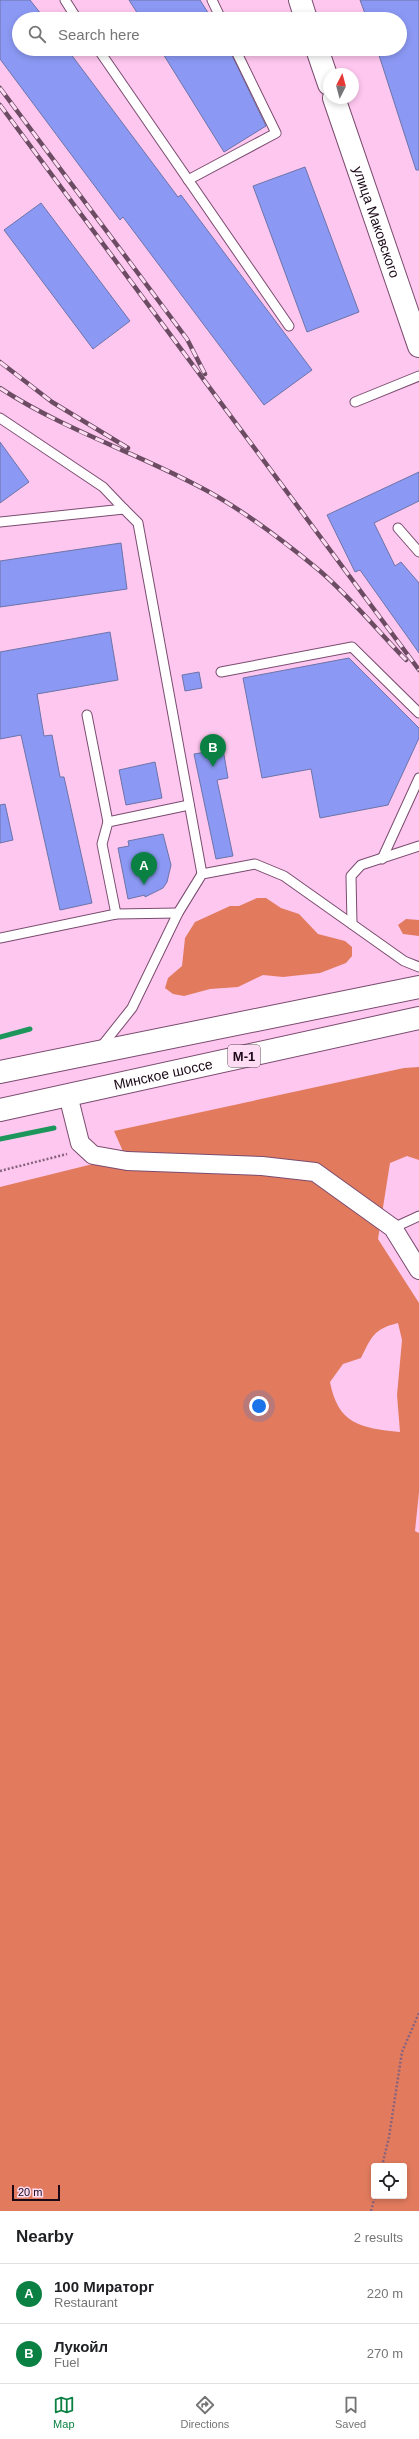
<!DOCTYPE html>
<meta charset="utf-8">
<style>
body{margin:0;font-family:Arial,sans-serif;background:#f6f6f6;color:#202124}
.controls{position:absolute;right:12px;bottom:12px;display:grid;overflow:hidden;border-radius:4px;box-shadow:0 2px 6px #0003}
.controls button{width:36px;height:36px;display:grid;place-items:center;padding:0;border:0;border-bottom:1px solid #e0e0e0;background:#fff;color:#202124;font:20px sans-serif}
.compass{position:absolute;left:323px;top:68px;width:36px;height:36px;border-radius:50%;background:#fff;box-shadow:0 2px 6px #0003;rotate:6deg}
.scale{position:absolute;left:12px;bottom:10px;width:48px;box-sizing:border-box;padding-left:4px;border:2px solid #1a0816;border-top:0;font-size:11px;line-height:14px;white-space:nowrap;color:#1a0816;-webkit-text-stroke:3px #fedcf4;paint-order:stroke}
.you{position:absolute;left:259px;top:1406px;width:14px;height:14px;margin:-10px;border:3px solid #fff;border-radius:50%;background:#1a73e8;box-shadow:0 0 0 6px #1a73e833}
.badge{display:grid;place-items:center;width:26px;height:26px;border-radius:50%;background:#0b8043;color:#fff;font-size:13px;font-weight:700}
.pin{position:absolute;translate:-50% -33px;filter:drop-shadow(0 1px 2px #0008)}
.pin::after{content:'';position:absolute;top:21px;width:14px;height:12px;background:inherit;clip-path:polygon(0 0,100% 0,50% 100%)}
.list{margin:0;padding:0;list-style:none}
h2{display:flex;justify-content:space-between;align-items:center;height:52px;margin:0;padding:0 16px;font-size:17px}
h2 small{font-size:13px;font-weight:400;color:#757577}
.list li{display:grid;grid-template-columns:26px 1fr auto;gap:12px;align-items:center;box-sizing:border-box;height:60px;padding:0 16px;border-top:1px solid #e0e0e0}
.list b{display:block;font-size:15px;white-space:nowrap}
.list p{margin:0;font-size:13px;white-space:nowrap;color:#757577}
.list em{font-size:13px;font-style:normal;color:#757577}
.icon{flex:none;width:22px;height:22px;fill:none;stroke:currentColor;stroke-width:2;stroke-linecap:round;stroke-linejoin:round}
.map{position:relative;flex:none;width:419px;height:2211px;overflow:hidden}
.search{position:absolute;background:#fff;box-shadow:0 2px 6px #0003;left:12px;right:12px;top:12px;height:44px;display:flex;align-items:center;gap:10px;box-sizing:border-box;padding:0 14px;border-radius:22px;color:#757577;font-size:15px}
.sheet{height:172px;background:#fff}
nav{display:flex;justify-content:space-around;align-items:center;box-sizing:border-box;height:56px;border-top:1px solid #e0e0e0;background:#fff;font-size:11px;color:#757577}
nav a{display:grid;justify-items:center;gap:2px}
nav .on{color:#0b8043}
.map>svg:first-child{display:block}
</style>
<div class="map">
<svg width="419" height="2211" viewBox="0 0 419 2211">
<rect width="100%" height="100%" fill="#fec7ef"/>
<g fill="#e27b5e" fill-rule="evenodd">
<path d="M 257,898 L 266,898 L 281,908 L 299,914 L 318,934 L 345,941 L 352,947 L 352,956 L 346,963 L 320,973 L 283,977 L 263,975 L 238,987 L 210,989 L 184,996 L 173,994 L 165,988 L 168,978 L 182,966 L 185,938 L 195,922 L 230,906 L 239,906 Z"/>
<path d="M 406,919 L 419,920 L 419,936 L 403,934 L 398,925 Z"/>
<path d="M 419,1067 L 419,1160 L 407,1156 L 390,1163 L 378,1239 L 419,1303 L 419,1492 L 415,1531 L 419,1533 L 419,2211 L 0,2211 L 0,1187 L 125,1156 L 114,1131 L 404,1068 ZM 398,1323 L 402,1340 L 397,1395 L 400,1432 C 360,1428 338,1424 330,1382 L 343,1364 L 361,1358 C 372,1336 374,1329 398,1323 ZM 374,2166 L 404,2166 L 404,2196 L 374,2196 Z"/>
</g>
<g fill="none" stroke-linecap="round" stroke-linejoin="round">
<g stroke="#1d965c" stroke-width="5">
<path d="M 0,1037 L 30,1029"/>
<path d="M 0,1139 L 54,1128"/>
</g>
</g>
<g fill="#8c99f4" stroke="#6c74a8">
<path d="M 0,0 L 30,0 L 45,19 L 19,19 L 19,49 L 67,49 L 178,197 L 181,195 L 312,370 L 264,405 L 123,217 L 120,220 L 0,59 Z"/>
<path d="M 129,0 L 200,0 L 212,19 L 141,19 Z"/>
<path d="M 360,0 L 419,0 L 419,170 L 416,170 L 377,49 L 400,49 L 400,19 L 367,19 Z"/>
<path d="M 160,49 L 229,49 L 266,126 L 224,152 Z"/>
<path d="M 305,167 L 359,312 L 307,332 L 253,186 Z"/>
<path d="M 41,203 L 130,321 L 93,349 L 4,230 Z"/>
<path d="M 0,442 L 29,482 L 0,503 Z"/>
<path d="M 419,472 L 419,501 L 374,523 L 395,566 L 401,562 L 419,583 L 419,653 L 360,570 L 355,572 L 327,515 Z"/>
<path d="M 121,543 L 127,589 L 0,607 L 0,561 Z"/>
<path d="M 110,632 L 118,680 L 37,694 L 44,736 L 52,735 L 60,777 L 64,777 L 92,903 L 60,910 L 21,735 L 0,739 L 0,652 Z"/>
<path d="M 349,658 L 419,728 L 419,738 L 388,805 L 320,818 L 311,769 L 262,778 L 243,678 Z"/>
<path d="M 199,672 L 202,688 L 185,691 L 182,675 Z"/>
<path d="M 223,749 L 228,778 L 217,780 L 233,856 L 216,859 L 194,754 Z"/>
<path d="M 155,762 L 162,798 L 126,805 L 119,770 Z"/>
<path d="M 5,804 L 13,840 L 0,843 L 0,805 Z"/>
<path d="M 163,834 L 171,865 L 167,882 L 163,888 L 145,897 L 145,895 L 128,899 L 118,848 L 129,846 L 128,841 Z"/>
</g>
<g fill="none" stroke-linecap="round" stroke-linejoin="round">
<g stroke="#7a4c6f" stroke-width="11">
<g id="service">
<path d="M 65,0 L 77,19"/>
<path d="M 212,0 L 221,19"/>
<path d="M 98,49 L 289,326"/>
<path d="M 188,180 L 276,133 L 235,49"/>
<path d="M 355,402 L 419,376"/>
<path d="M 0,418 L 103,487 L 124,509"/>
<path d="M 0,522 L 124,509 L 138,523 L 202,874"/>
<path d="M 398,528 L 419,552"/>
<path d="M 221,672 L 352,647 L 419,713"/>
<path d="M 87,715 L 108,822"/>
<path d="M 382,859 L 419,778"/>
<path d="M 116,914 L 102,844 L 108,822 L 189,805"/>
<path d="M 352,924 L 351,876 L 361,865 L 419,846"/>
<path d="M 0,938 L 116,914 L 178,913"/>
<path d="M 101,1047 L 132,1008 L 178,913 L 202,874 L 255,864 L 284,876 L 404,961 L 419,967"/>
<path d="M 393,1228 L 419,1216"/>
</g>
</g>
<g stroke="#7a4c6f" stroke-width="20">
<path id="minor" d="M 68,1095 L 80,1143 L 93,1155 L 127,1161 L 262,1166 L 315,1172 L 393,1228 L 419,1270"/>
</g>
<g stroke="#7a4c6f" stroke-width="24">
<g id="secondary">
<path d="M 300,0 L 306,19"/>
<path d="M 317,49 L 329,84"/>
<path id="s1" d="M 334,98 L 419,346"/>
</g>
</g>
<g stroke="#7a4c6f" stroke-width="24">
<g id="trunk">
<path d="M 0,1072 L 419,987"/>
<path id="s2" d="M 0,1110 L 419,1018"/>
</g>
</g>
<g stroke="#87637e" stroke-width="2.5" stroke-dasharray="2 2" stroke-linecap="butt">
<path d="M 0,1171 L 67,1154"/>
<path d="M 382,2166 L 389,2137 L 402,2052 L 419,2013"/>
<path d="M 371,2211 L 375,2196"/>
</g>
<use href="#service" stroke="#fff" stroke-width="9"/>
<use href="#minor" stroke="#fff" stroke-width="18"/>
<use href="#secondary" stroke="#fff" stroke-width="22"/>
<use href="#trunk" stroke="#fff" stroke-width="22"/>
<g stroke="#6b4c63" stroke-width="4.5">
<g id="rail">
<path d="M 0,88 L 187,339 L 205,374"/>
<path d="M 0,105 L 419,670"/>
<path d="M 0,362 L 52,402 L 128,448"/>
<path d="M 0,388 C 61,428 131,451 196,485 C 236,505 285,542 320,571 C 351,598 378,631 406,660"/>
</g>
</g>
<use href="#rail" stroke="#fedcf4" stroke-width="3" stroke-dasharray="9" stroke-linecap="butt"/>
</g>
<g text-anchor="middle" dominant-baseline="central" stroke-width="3" stroke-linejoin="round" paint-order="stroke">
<rect fill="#fedcf4" stroke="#5e4859" stroke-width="1" x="228" y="1045" width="32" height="22" rx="3"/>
<g font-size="13" font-weight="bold" fill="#1a0816">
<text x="244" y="1056">М-1</text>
</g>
<g font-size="14" fill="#1a0816" stroke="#fedcf4">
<text stroke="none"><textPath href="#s1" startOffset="131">улица Маковского</textPath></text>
<text stroke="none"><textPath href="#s2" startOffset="167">Минское шоссе</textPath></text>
</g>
</g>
</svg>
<div class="controls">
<button><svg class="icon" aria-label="locate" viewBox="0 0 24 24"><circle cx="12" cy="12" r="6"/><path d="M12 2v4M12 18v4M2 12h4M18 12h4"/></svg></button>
</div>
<svg class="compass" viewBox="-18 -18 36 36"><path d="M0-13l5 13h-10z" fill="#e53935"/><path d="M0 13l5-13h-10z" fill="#757577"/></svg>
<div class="scale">20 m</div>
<div class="you"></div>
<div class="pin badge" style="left:144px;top:885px">A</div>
<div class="pin badge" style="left:213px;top:767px">B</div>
<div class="search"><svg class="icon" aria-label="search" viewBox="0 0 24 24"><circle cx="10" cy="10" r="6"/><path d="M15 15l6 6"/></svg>Search here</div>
</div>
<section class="sheet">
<h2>Nearby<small>2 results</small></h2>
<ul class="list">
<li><span class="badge">A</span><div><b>100 Мираторг</b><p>Restaurant</p></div><em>220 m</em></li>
<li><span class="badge">B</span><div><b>Лукойл</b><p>Fuel</p></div><em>270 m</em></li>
</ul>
</section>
<nav>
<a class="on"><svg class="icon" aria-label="map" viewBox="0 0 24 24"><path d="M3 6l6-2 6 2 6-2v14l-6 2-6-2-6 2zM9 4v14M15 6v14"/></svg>Map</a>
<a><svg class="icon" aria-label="directions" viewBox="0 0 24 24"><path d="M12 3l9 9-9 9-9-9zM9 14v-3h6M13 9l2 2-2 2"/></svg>Directions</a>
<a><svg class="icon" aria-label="saved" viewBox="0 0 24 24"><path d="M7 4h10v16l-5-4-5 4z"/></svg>Saved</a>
</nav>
